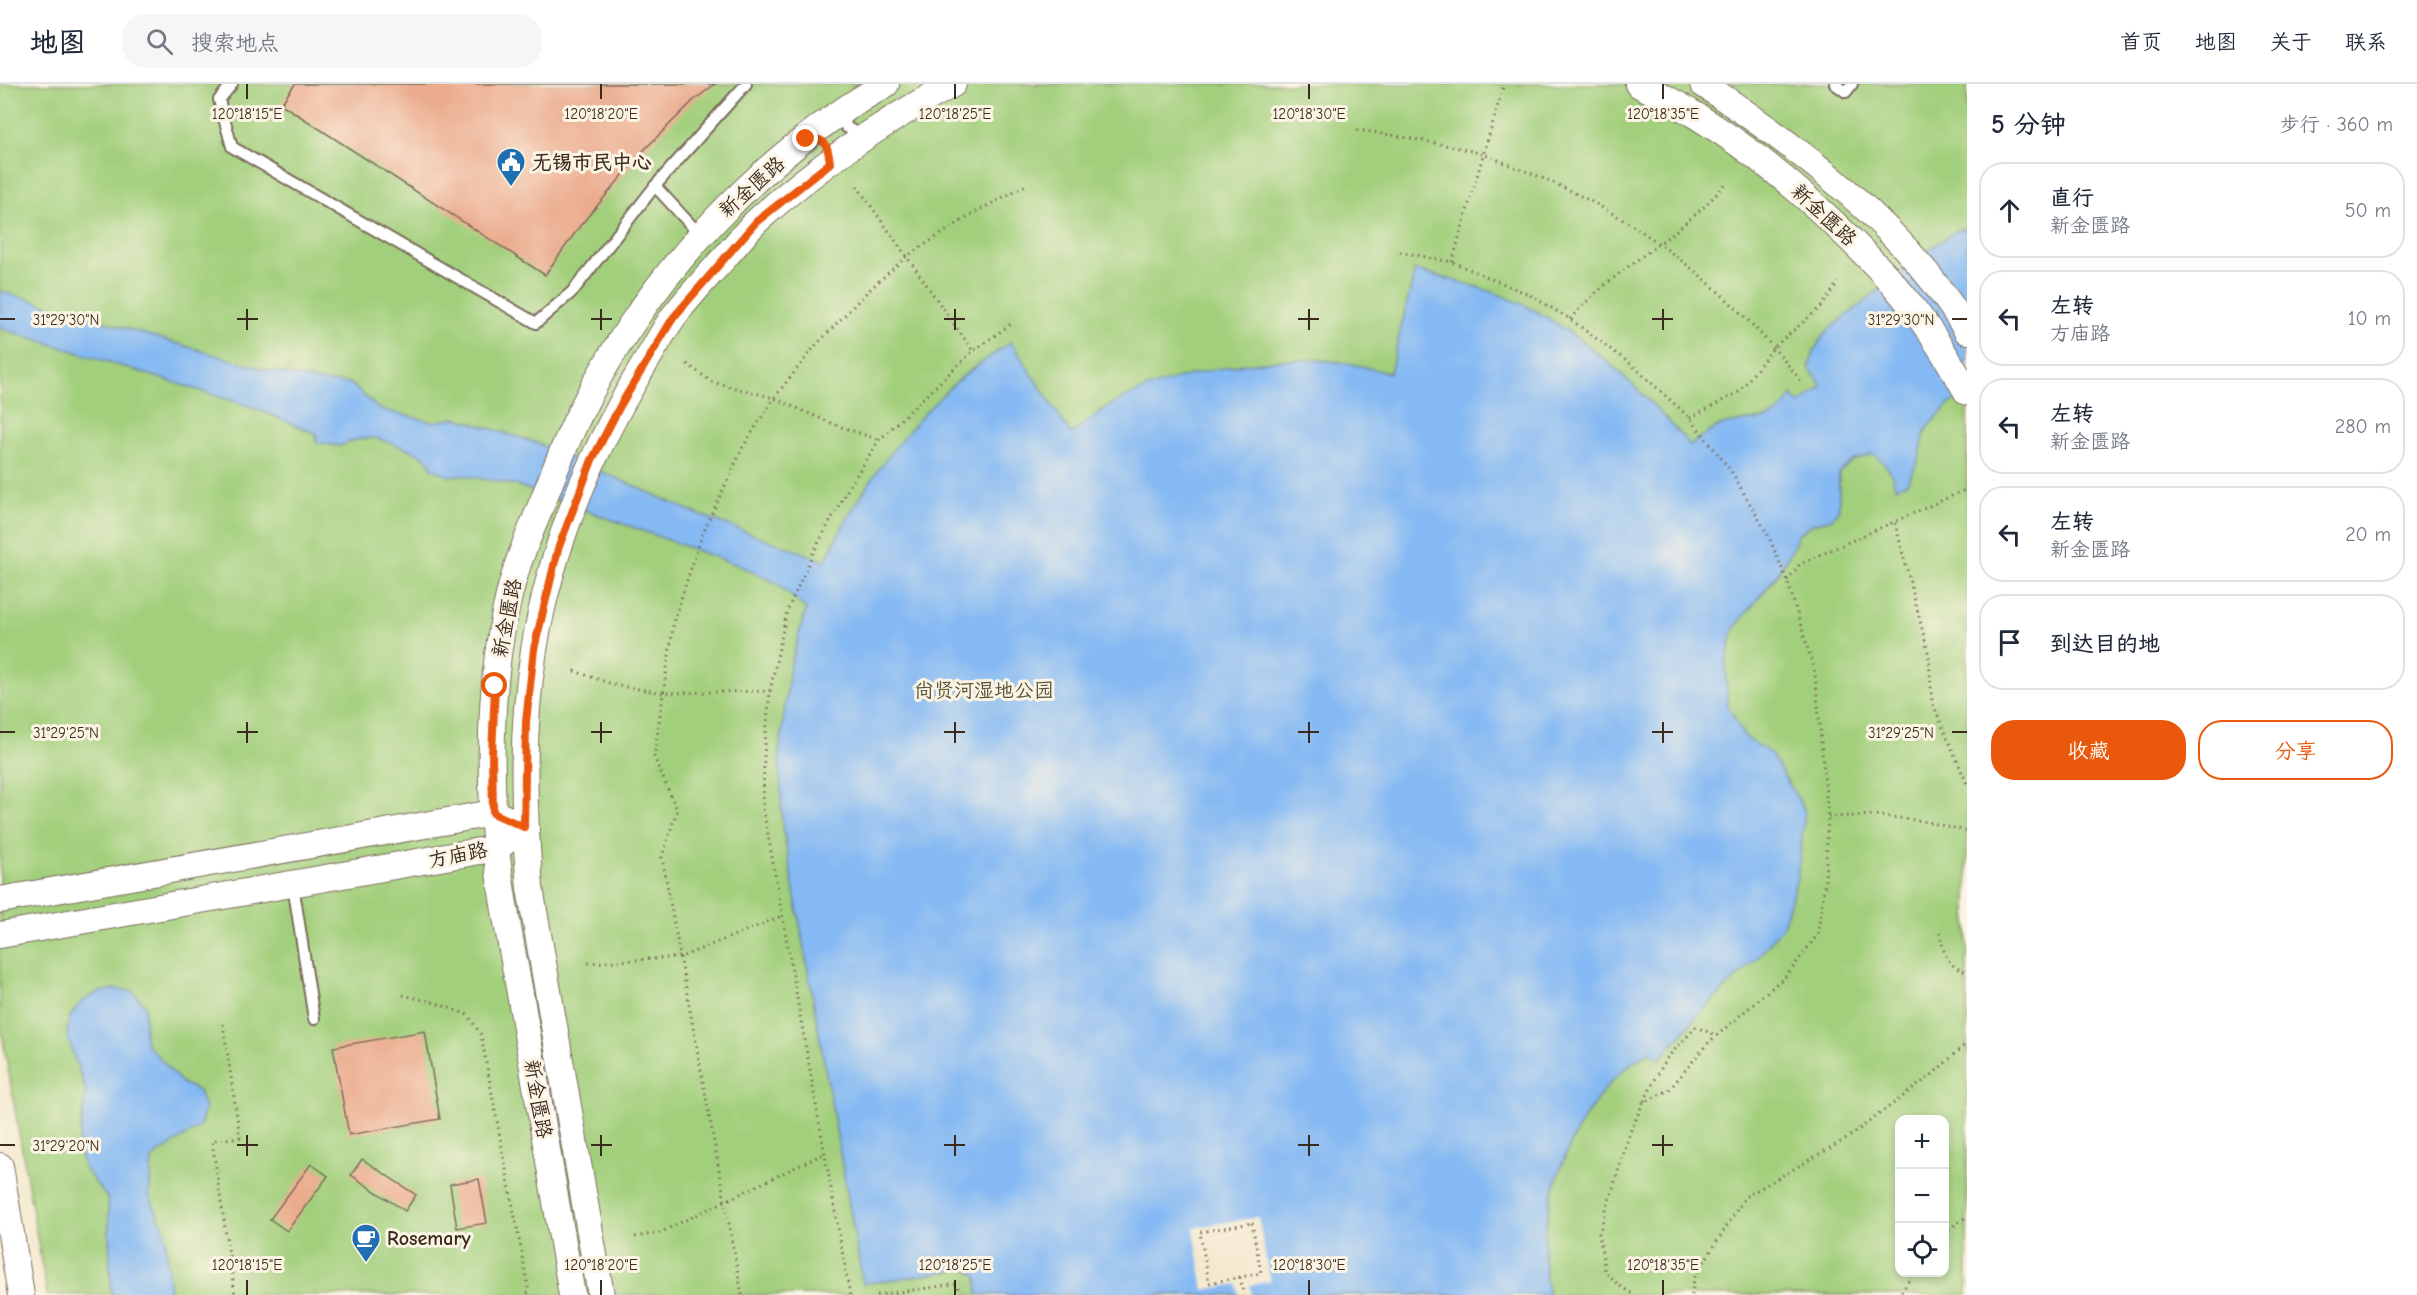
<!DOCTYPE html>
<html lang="zh">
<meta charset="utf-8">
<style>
body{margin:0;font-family:"Comic Neue","LXGW WenKai TC",sans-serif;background:#f6f6f7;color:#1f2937}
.controls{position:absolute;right:18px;bottom:18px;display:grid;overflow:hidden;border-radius:12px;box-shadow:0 3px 9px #0003}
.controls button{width:54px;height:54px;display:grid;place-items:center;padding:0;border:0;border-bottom:2px solid #e0e1e3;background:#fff;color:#1f2937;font:30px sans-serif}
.stop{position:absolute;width:18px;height:18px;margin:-14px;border:4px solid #ea580c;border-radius:50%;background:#fff}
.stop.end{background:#ea580c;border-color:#fff;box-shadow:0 2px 6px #0008}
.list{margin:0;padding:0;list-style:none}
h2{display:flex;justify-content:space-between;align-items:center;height:78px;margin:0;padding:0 24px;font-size:26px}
h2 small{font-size:20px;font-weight:400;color:#747a83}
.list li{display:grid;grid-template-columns:39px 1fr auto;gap:18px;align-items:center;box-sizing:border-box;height:96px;margin:0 12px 12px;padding:0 12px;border:2px solid #e0e1e3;border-radius:24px}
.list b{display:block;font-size:22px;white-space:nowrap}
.list p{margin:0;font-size:20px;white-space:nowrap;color:#747a83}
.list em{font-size:20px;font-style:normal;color:#747a83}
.actions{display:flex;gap:12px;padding:18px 24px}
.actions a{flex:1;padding:14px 0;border:2px solid #ea580c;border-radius:24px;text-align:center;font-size:21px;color:#ea580c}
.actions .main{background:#ea580c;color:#fff}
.icon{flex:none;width:33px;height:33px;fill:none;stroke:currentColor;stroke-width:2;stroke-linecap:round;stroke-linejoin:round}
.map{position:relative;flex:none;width:1967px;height:1211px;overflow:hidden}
header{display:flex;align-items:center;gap:36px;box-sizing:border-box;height:84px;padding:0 30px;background:#fff;border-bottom:2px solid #e0e1e3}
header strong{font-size:28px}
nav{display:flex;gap:33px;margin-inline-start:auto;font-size:21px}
.search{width:420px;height:54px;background:#f6f6f7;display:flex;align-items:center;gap:15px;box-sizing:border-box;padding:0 21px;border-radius:24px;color:#747a83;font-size:22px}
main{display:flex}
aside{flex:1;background:#fff}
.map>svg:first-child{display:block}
</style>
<header>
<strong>地图</strong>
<div class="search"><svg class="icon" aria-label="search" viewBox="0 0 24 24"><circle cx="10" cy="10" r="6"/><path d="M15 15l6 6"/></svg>搜索地点</div>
<nav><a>首页</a><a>地图</a><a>关于</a><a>联系</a></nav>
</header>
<main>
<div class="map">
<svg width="1967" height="1211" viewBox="0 0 1967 1211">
<rect width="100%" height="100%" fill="#fcf5e5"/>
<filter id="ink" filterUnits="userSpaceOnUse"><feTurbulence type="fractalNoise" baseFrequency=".0167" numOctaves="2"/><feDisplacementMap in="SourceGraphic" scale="12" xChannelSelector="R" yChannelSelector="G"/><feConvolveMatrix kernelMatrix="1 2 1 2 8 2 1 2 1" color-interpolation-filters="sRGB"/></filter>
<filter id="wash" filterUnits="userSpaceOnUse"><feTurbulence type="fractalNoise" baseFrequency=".008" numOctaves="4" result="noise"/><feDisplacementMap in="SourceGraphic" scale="24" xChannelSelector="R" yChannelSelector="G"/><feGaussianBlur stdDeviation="1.35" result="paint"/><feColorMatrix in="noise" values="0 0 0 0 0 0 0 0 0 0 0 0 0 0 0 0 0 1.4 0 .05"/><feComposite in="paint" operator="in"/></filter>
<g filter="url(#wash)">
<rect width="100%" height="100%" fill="#f4e9cf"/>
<path fill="#a2cf7c" stroke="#6e7c4d" stroke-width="1.5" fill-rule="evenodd" d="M 0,0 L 1967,0 L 1967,1211 L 47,1211 L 0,938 ZM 1900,1036 L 1944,1036 L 1944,1188 L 1900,1188 Z"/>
<g fill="#85b9f3" stroke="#607288" stroke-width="1.5">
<path d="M 1967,144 L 1967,309 L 1947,322 L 1926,345 L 1919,375 L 1907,399 L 1895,403 C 1892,387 1886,379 1873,370 L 1852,377 L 1839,389 L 1839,425 L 1832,435 L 1812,440 L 1798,451 L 1792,466 L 1774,495 L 1733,546 L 1726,580 L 1727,620 L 1744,652 L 1771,670 L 1805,727 L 1797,795 L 1783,842 L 1757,874 L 1698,931 L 1660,975 L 1648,968 C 1640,974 1630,980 1622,987 C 1567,1038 1531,1138 1549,1211 L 978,1211 L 977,1192 L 966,1185 L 863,1200 L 782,739 L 779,670 L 790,583 L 806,525 L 778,500 L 740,482 L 516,401 L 462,391 L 448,392 L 433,385 L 426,374 L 411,366 L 375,354 L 358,355 L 339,362 L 316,358 L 317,350 L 252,323 L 0,244 L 0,207 L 263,285 L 325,298 L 350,299 L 379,325 L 433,338 L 457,334 L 537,359 L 695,429 L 825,477 C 857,410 899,350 955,299 C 972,284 992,271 1011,258 L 1071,350 C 1085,340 1098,328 1112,320 C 1173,288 1277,268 1345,279 C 1360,281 1375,286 1390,289 L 1415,186 C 1456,197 1499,207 1536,227 C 1596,261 1645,310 1690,361 C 1701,354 1715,342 1727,340 C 1758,333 1773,344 1792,311 L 1799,320 L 1822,302 L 1809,283 L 1815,265 L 1826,248 L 1934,162 L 1958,146 Z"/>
<path d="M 114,905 L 132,907 L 145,921 L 145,958 L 182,999 L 199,1007 L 205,1024 L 200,1042 L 152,1074 L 149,1111 L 165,1147 L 170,1211 L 111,1211 L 108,1115 L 84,1084 L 78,1065 L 86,1007 L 67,952 L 69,934 L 80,919 L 96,909 Z"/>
</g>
<path fill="#f4e9cf" d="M 1258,1133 L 1270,1197 L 1250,1201 L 1251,1211 L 1239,1211 L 1237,1200 L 1204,1206 L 1194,1144 Z"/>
<g id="blocks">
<g fill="#ebab8d">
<path d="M 295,0 L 715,0 L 693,17 L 645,65 L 580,142 L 545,191 L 281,20 Z"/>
<path d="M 425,947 L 440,1035 L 349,1051 L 333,963 Z"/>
<path d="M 362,1075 L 416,1111 L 405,1127 L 351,1091 Z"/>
<path d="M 311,1080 L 328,1092 L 287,1147 L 270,1135 Z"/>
<path d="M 479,1095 L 487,1139 L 457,1144 L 450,1100 Z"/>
</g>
</g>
</g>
<g filter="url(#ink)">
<use href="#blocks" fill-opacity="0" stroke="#7c6d5c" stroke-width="1.5"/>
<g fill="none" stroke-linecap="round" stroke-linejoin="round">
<g stroke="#7c6d5c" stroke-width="14">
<g id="service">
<path d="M 232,0 L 219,16 L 232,63 L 536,239 L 573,207 L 655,102 L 746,0"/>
<path d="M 1835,0 L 1846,8 L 1852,0"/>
<path d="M 848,26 L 845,34 L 846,43 L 855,48 L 866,49"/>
<path d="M 655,102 L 701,152"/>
<path d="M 293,801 L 314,935"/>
</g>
</g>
<g stroke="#7c6d5c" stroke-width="28">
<g id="tertiary">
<path d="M 1638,0 C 1718,38 1788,93 1851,156 C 1874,179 1896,201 1915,227 C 1935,253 1951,280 1967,308"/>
<path d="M 1703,0 C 1799,64 1908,145 1967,247"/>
<path d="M 0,816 L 493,729 L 508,735"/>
<path d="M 0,851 L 497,764 L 510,754"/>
<path d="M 0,1082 L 21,1211"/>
<path d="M 572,1211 C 555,1112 538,1014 521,915 C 510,853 496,789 493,726 C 489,646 493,559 517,483 C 524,461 534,440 542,419 C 556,383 570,347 588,313 C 654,187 763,70 886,0"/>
<path d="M 601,1211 L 530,804 C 523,724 521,645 534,566 C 550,465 591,368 644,281 C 654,265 663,247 674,232 C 690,211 708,192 725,173 C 736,161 746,147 758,136 C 816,83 883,38 953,0"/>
</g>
</g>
<g stroke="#7c6d5c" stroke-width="3" stroke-dasharray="1.5 4.5" stroke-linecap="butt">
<path d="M 1357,46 C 1399,52 1442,59 1483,70 C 1497,75 1511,82 1525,87 C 1636,130 1728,204 1801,297"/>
<path d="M 857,102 L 973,267"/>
<path d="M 1400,168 L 1452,178 L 1530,211 L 1570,235 L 1632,281 L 1690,334 L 1731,387 L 1768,451 L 1787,496 L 1815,588 L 1828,733 L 1825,797 L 1818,850 L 1788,890 L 1707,960 L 1669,1006 L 1643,1019 L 1629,1051 L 1599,1150 L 1605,1187 L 1620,1202 L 1634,1211"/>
<path d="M 1452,178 L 1504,0"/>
<path d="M 1570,235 C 1616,182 1683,152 1727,98"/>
<path d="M 687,280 L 712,298 L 774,314 L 833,340 L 879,356"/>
<path d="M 1690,334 L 1739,308 L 1774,263 L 1822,222 L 1838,198"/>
<path d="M 1895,439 L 1929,572 L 1932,618 L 1967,700"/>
<path d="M 1787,496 L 1800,480 L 1967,405"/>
<path d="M 574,587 L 615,601 L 662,609 L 770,607"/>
<path d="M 1828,733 L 1874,731 L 1923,737 L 1967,747"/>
<path d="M 1940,848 C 1943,867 1946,883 1967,888"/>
<path d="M 588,879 L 681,873 L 782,832"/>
<path d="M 403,911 L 436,919 L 468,931 L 481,951 L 529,1208 L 525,1211"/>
<path d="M 223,940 L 240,1053 L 212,1057 L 235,1211"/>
<path d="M 1644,1017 L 1666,975 L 1696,943 L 1716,951"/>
<path d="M 1252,1139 L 1261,1189 L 1209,1199 L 1200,1148 Z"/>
<path d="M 1944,1149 L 1967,1132"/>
<path d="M 635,1153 L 659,1149 L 825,1069"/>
<path d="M 1240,1193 L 1244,1211"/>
<path d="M 742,1211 L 662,773 L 677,726 L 654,673 L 674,536 L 702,451 L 743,363 L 774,314 L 816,261 L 866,209 L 907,172 L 974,129 L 1026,101"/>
<path d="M 850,1211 L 763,723 L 764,671 L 770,607 L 787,527 L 814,467 L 850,401 L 879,356 L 973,267 L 1011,240"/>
<path d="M 877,1211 L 957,1200 L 960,1211"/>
<path d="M 1692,1211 L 1694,1194 L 1745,1113 L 1846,1055 L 1933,990 L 1967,959"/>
<path d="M 1896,1211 L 1902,1207 L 1914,1188"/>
</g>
<use href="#service" stroke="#fff" stroke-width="10"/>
<use href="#tertiary" stroke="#fff" stroke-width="26"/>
</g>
</g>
<g fill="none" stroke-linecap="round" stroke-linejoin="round" filter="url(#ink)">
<path stroke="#ea580c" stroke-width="8" d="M 495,602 L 492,670 L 493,729 L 524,743 L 526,638 L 534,565 L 558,465 L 592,376 L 620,322 L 673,234 L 756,138 L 830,79 C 828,61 826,53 806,55"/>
</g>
<path fill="none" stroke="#3b2a1e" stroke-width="2" d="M 247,0 L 247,15M 601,0 L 601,15M 955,0 L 955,15M 1309,0 L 1309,15M 1663,0 L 1663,15M 247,225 L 247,246M 601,225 L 601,246M 955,225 L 955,246M 1309,225 L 1309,246M 1663,225 L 1663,246M 0,235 L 15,235M 237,235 L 258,235M 591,235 L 612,235M 944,235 L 965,235M 1298,235 L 1319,235M 1652,235 L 1673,235M 1952,235 L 1967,235M 247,638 L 247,659M 601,638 L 601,659M 955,638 L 955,659M 1309,638 L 1309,659M 1663,638 L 1663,659M 0,648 L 15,648M 237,648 L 258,648M 591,648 L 612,648M 944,648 L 965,648M 1298,648 L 1319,648M 1652,648 L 1673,648M 1952,648 L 1967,648M 247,1051 L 247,1072M 601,1051 L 601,1072M 955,1051 L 955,1072M 1309,1051 L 1309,1072M 1663,1051 L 1663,1072M 0,1061 L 15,1061M 237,1061 L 258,1061M 591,1061 L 612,1061M 944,1061 L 965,1061M 1298,1061 L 1319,1061M 1652,1061 L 1673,1061M 247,1196 L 247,1211M 601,1196 L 601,1211M 955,1196 L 955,1211M 1309,1196 L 1309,1211M 1663,1196 L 1663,1211"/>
<defs>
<g id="civic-pin" transform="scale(1.5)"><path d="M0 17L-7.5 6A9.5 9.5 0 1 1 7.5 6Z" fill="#1f6fb2" stroke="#fcf5e5"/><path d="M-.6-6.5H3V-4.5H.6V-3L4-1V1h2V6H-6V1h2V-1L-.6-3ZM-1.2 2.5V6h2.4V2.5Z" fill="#fff"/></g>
<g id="cafe-pin" transform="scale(1.5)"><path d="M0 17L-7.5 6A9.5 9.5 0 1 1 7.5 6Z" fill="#1f6fb2" stroke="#fcf5e5"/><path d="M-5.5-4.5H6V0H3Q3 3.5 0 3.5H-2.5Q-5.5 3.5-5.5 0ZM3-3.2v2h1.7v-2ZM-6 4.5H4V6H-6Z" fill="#fff"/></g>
</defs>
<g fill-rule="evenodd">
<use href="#civic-pin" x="511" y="78"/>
<use href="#cafe-pin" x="366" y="1154"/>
</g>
<g text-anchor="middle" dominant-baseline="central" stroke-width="6" stroke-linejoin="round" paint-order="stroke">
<g font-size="20" font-weight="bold" fill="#3b2a1e" stroke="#fcf5e5" text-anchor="start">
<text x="532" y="78">无锡市民中心</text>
<text x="387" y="1154">Rosemary</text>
</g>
<g font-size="20" fill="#3b2a1e" stroke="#fcf5e5">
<text transform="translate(752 103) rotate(-42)">新金匮路</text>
<text transform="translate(1824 131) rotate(43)">新金匮路</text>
<text transform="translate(507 534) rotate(-79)">新金匮路</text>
<text transform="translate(458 771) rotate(-11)">方庙路</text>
<text transform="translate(538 1015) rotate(80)">新金匮路</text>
</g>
<g font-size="20" fill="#555336" stroke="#fcf5e5">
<text x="984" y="606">尚贤河湿地公园</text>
</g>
</g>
<g font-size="15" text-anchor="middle" fill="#3b2a1e" stroke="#fcf5e5" stroke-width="6" stroke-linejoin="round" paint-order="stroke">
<text x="247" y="35">120°18'15"E</text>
<text x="601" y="35">120°18'20"E</text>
<text x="955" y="35">120°18'25"E</text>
<text x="1309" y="35">120°18'30"E</text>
<text x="1663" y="35">120°18'35"E</text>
<text x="66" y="241">31°29'30"N</text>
<text x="1901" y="241">31°29'30"N</text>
<text x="66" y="654">31°29'25"N</text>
<text x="1901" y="654">31°29'25"N</text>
<text x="66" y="1067">31°29'20"N</text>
<text x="247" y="1186">120°18'15"E</text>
<text x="601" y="1186">120°18'20"E</text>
<text x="955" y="1186">120°18'25"E</text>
<text x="1309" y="1186">120°18'30"E</text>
<text x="1663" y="1186">120°18'35"E</text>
</g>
</svg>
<div class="controls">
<button>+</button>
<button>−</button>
<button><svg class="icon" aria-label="locate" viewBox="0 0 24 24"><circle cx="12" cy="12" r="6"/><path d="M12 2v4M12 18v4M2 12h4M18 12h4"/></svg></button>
</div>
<div class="stop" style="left:495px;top:602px"></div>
<div class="stop end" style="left:806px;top:55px"></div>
</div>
<aside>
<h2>5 分钟<small>步行 · 360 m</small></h2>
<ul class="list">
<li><svg class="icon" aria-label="ahead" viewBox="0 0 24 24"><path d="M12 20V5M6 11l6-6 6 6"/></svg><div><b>直行</b><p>新金匮路</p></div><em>50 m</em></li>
<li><svg class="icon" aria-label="left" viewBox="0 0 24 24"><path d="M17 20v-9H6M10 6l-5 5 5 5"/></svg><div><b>左转</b><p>方庙路</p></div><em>10 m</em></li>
<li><svg class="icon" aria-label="left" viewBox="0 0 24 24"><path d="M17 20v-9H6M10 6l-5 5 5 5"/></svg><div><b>左转</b><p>新金匮路</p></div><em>280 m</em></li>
<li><svg class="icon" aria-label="left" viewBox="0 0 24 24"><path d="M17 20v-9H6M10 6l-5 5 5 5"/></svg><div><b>左转</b><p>新金匮路</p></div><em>20 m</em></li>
<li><svg class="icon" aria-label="arrive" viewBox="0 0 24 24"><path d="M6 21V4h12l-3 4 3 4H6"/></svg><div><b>到达目的地</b></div></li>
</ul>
<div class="actions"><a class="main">收藏</a><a>分享</a></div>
</aside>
</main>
